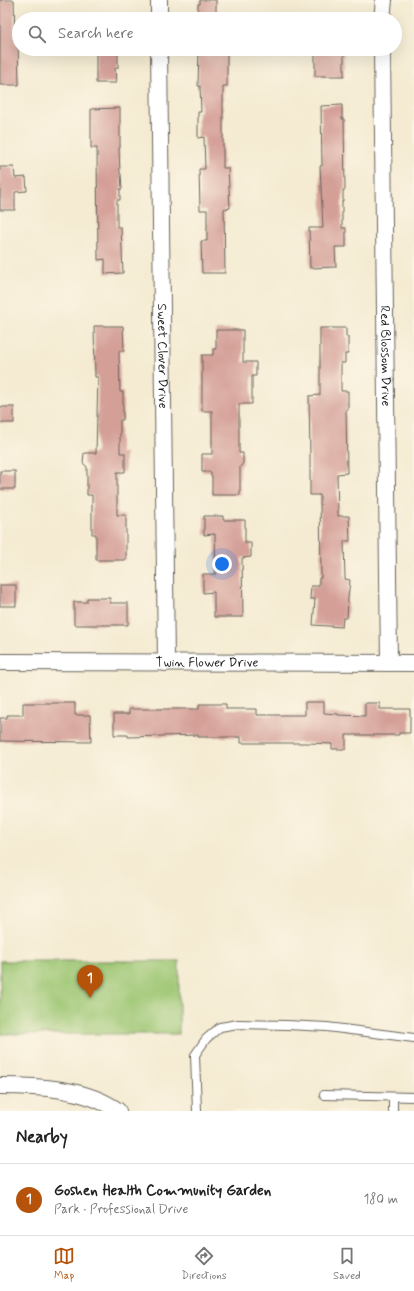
<!DOCTYPE html>
<meta charset="utf-8">
<style>
body{margin:0;font-family:Mynerve,sans-serif;background:#f6f6f6;color:#222}
.you{position:absolute;left:222px;top:564px;width:14px;height:14px;margin:-10px;border:3px solid #fff;border-radius:50%;background:#1a73e8;box-shadow:0 0 0 6px #1a73e833}
.badge{display:grid;place-items:center;width:26px;height:26px;border-radius:50%;background:#b45309;color:#fff;font-size:13px;font-weight:700}
.pin{position:absolute;translate:-50% -33px;filter:drop-shadow(0 1px 2px #0008)}
.pin::after{content:'';position:absolute;top:21px;width:14px;height:12px;background:inherit;clip-path:polygon(0 0,100% 0,50% 100%)}
.list{margin:0;padding:0;list-style:none}
h2{display:flex;justify-content:space-between;align-items:center;height:52px;margin:0;padding:0 16px;font-size:17px}
h2 small{font-size:13px;font-weight:400;color:#767676}
.list li{display:grid;grid-template-columns:26px 1fr auto;gap:12px;align-items:center;box-sizing:border-box;height:72px;padding:0 16px;border-top:1px solid #e0e0e0}
.list b{display:block;font-size:15px;white-space:nowrap}
.list p{margin:0;font-size:13px;white-space:nowrap;color:#767676}
.list em{font-size:13px;font-style:normal;color:#767676}
.icon{flex:none;width:22px;height:22px;fill:none;stroke:currentColor;stroke-width:2;stroke-linecap:round;stroke-linejoin:round}
.map{position:relative;flex:none;width:414px;height:1111px;overflow:hidden}
.search{position:absolute;background:#fff;box-shadow:0 4px 16px #0002;left:12px;right:12px;top:12px;height:44px;display:flex;align-items:center;gap:10px;box-sizing:border-box;padding:0 14px;border-radius:22px;color:#767676;font-size:15px}
.sheet{height:124px;background:#fff}
nav{display:flex;justify-content:space-around;align-items:center;box-sizing:border-box;height:56px;border-top:1px solid #e0e0e0;background:#fff;font-size:11px;color:#767676}
nav a{display:grid;justify-items:center;gap:2px}
nav .on{color:#b45309}
.map>svg:first-child{display:block}
</style>
<div class="map">
<svg width="414" height="1111" viewBox="0 0 414 1111">
<rect width="100%" height="100%" fill="#fcf5e5"/>
<filter id="ink" filterUnits="userSpaceOnUse"><feTurbulence type="fractalNoise" baseFrequency=".025" numOctaves="2"/><feDisplacementMap in="SourceGraphic" scale="8" xChannelSelector="R" yChannelSelector="G"/><feConvolveMatrix kernelMatrix="1 2 1 2 8 2 1 2 1" color-interpolation-filters="sRGB"/></filter>
<filter id="wash" filterUnits="userSpaceOnUse"><feTurbulence type="fractalNoise" baseFrequency=".012" numOctaves="4" result="noise"/><feDisplacementMap in="SourceGraphic" scale="16" xChannelSelector="R" yChannelSelector="G"/><feGaussianBlur stdDeviation="0.9" result="paint"/><feColorMatrix in="noise" values="0 0 0 0 0 0 0 0 0 0 0 0 0 0 0 0 0 1.4 0 .05"/><feComposite in="paint" operator="in"/></filter>
<g filter="url(#wash)">
<rect width="100%" height="100%" fill="#f4ebd2"/>
<rect fill="#9cc672" stroke="#5c7147" x="0" y="961" width="179" height="73"/>
<g id="blocks">
<g fill="#d49f97">
<path d="M 0,0 L 14,0 L 15,42 L 18,42 L 19,85 L 0,85 Z"/>
<path d="M 200,0 L 216,0 L 216,19 L 198,19 L 198,4 L 200,4 Z"/>
<path d="M 96,49 L 118,49 L 118,68 L 115,68 L 116,83 L 96,83 Z"/>
<path d="M 199,49 L 227,49 L 227,86 L 223,86 L 223,168 L 228,168 L 230,208 L 224,209 L 225,273 L 202,273 L 201,241 L 207,241 L 207,210 L 200,210 L 199,169 L 205,169 L 204,137 L 198,138 L 198,112 L 201,112 L 200,86 L 198,86 Z"/>
<rect x="315" y="49" width="29" height="27"/>
<path d="M 342,105 L 342,119 L 344,119 L 345,190 L 343,190 L 343,201 L 342,201 L 342,228 L 346,228 L 346,247 L 335,247 L 336,267 L 310,268 L 309,228 L 323,228 L 320,166 L 322,166 L 321,106 Z"/>
<path d="M 120,108 L 120,148 L 119,148 L 120,174 L 121,174 L 122,189 L 120,189 L 120,200 L 117,200 L 117,227 L 121,227 L 123,273 L 105,274 L 105,259 L 98,260 L 97,148 L 91,148 L 91,109 Z"/>
<path d="M 0,167 L 14,167 L 15,178 L 26,177 L 27,191 L 15,192 L 15,210 L 0,210 Z"/>
<path d="M 94,326 L 123,326 L 124,351 L 119,351 L 120,392 L 123,392 L 123,420 L 120,420 L 120,453 L 125,453 L 125,472 L 117,472 L 117,515 L 126,515 L 126,560 L 96,560 L 96,534 L 92,534 L 92,495 L 87,495 L 87,467 L 83,463 L 84,453 L 96,453 L 98,377 L 95,377 Z"/>
<path d="M 320,328 L 346,328 L 346,337 L 348,337 L 348,354 L 345,354 L 345,363 L 341,363 L 341,391 L 348,391 L 348,409 L 346,409 L 347,473 L 337,474 L 338,516 L 349,516 L 350,541 L 344,541 L 345,579 L 350,580 L 348,598 L 347,618 L 343,618 L 342,627 L 313,625 L 315,599 L 310,599 L 311,586 L 319,586 L 319,578 L 321,578 L 320,495 L 310,495 L 310,456 L 309,396 L 320,395 Z"/>
<path d="M 216,330 L 243,330 L 243,362 L 256,362 L 256,376 L 252,376 L 252,404 L 239,404 L 239,453 L 243,453 L 243,463 L 240,467 L 240,495 L 212,495 L 212,476 L 211,476 L 211,472 L 202,472 L 202,454 L 212,454 L 212,411 L 202,411 L 202,355 L 213,355 L 213,349 L 216,349 Z"/>
<rect x="0" y="407" width="14" height="16"/>
<rect x="0" y="471" width="15" height="18"/>
<path d="M 204,516 L 223,516 L 223,520 L 245,520 L 245,543 L 251,543 L 251,557 L 242,558 L 243,617 L 214,617 L 214,592 L 203,593 L 203,574 L 216,574 L 215,534 L 204,535 Z"/>
<rect x="0" y="585" width="16" height="21"/>
<path d="M 87,598 L 110,598 L 110,603 L 128,603 L 128,625 L 74,625 L 74,602 L 87,602 Z"/>
<path d="M 305,702 L 324,702 L 324,713 L 338,714 L 338,715 L 365,716 L 365,703 L 380,703 L 380,709 L 410,709 L 410,733 L 399,733 L 399,735 L 346,735 L 346,749 L 332,749 L 332,744 L 309,743 L 241,743 L 241,737 L 198,737 L 198,735 L 128,737 L 128,735 L 114,735 L 114,714 L 129,714 L 129,709 L 199,709 L 199,704 L 226,704 L 226,709 L 257,709 L 257,715 L 305,715 Z"/>
<path d="M 23,703 L 75,703 L 75,715 L 90,715 L 91,742 L 0,741 L 0,718 L 7,718 L 7,715 L 23,715 Z"/>
</g>
</g>
</g>
<g filter="url(#ink)">
<use href="#blocks" fill-opacity="0" stroke="#68645c" stroke-width="1"/>
<g fill="none" stroke-linecap="round" stroke-linejoin="round">
<g stroke="#68645c" stroke-width="10">
<g id="lane">
<path d="M 324,1095 L 414,1097"/>
<path d="M 393,1097 L 393,1111"/>
<path d="M 197,1111 L 195,1055 L 206,1039 L 220,1027 L 238,1024 L 287,1025 L 327,1027 L 414,1038"/>
</g>
</g>
<g stroke="#68645c" stroke-width="18">
<g id="street">
<path d="M 159,0 L 159,19"/>
<path d="M 382,19 L 384,0"/>
<path id="s1" d="M 159,49 L 166,663"/>
<path id="s2" d="M 382,49 L 389,663"/>
<path id="s3" d="M 0,662 L 414,663"/>
<path d="M 0,1086 C 37,1086 87,1088 118,1111"/>
</g>
</g>
<use href="#lane" stroke="#fff" stroke-width="8"/>
<use href="#street" stroke="#fff" stroke-width="16"/>
</g>
</g>
<g text-anchor="middle" dominant-baseline="central" stroke-width="4" stroke-linejoin="round" paint-order="stroke">
<g font-size="13" fill="#1c1c1c" stroke="#fcf5e5">
<text stroke="none"><textPath href="#s1" startOffset="307">Sweet Clover Drive</textPath></text>
<text stroke="none"><textPath href="#s2" startOffset="307">Red Blossom Drive</textPath></text>
<text stroke="none"><textPath href="#s3" startOffset="207">Twin Flower Drive</textPath></text>
</g>
</g>
</svg>
<div class="you"></div>
<div class="pin badge" style="left:90px;top:998px">1</div>
<div class="search"><svg class="icon" aria-label="search" viewBox="0 0 24 24"><circle cx="10" cy="10" r="6"/><path d="M15 15l6 6"/></svg>Search here</div>
</div>
<section class="sheet">
<h2>Nearby<small></small></h2>
<ul class="list">
<li><span class="badge">1</span><div><b>Goshen Health Community Garden</b><p>Park · Professional Drive</p></div><em>180 m</em></li>
</ul>
</section>
<nav>
<a class="on"><svg class="icon" aria-label="map" viewBox="0 0 24 24"><path d="M3 6l6-2 6 2 6-2v14l-6 2-6-2-6 2zM9 4v14M15 6v14"/></svg>Map</a>
<a><svg class="icon" aria-label="directions" viewBox="0 0 24 24"><path d="M12 3l9 9-9 9-9-9zM9 14v-3h6M13 9l2 2-2 2"/></svg>Directions</a>
<a><svg class="icon" aria-label="saved" viewBox="0 0 24 24"><path d="M7 4h10v16l-5-4-5 4z"/></svg>Saved</a>
</nav>
